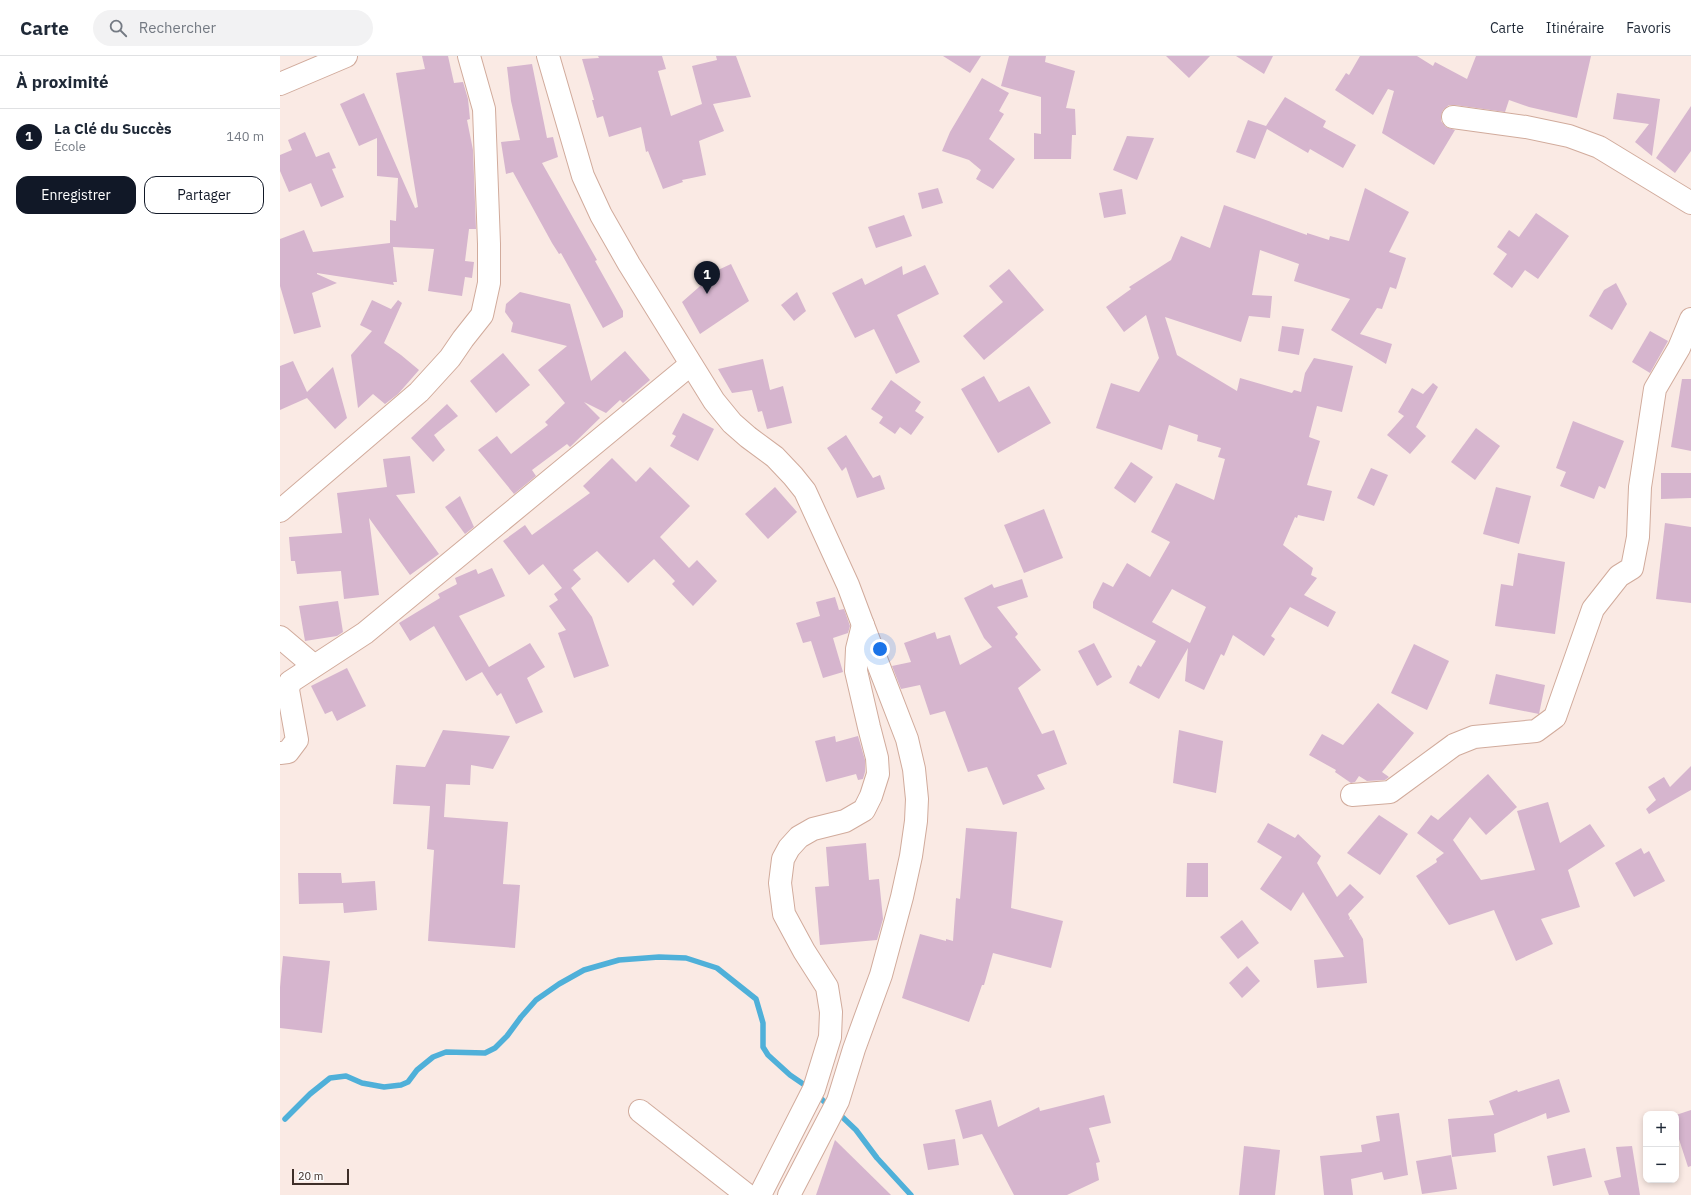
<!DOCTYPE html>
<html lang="fr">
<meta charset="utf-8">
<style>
body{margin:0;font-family:"IBM Plex Sans",sans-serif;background:#f2f2f3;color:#1f2937}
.controls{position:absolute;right:12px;bottom:12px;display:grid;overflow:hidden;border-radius:8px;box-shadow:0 2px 6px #0003}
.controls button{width:36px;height:36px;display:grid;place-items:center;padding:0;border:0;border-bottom:1px solid #e0e1e3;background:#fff;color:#1f2937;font:20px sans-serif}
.scale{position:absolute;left:12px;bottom:10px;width:57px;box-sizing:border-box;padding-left:4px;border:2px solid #3e2f29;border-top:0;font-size:11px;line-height:14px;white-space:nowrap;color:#3e2f29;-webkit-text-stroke:3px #fbfbfb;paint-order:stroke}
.you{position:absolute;left:600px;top:593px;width:14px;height:14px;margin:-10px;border:3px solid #fff;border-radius:50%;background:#1a73e8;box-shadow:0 0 0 6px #1a73e833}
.badge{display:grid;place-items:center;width:26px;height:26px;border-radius:50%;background:#111827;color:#fff;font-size:13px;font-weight:700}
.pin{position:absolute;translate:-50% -33px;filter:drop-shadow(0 1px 2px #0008)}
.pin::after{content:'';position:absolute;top:21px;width:14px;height:12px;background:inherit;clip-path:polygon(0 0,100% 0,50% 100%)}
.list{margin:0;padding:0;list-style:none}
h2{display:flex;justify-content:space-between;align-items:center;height:52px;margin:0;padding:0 16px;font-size:17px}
h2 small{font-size:13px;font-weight:400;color:#747a83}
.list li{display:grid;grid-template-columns:26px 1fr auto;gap:12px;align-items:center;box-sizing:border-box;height:56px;padding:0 16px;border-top:1px solid #e0e1e3}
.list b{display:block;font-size:15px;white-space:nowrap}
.list p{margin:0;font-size:13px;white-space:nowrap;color:#747a83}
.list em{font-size:13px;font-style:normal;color:#747a83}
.actions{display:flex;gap:8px;padding:12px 16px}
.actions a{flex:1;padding:9px 0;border:1px solid #111827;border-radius:12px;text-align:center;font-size:14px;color:#111827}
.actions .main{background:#111827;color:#fff}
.icon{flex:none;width:22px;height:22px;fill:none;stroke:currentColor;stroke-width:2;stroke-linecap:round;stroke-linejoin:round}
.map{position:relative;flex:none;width:1411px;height:1139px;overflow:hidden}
header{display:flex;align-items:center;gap:24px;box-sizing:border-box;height:56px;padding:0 20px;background:#fff;border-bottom:1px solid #e0e1e3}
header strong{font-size:19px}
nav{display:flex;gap:22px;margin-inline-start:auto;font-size:14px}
.search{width:280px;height:36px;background:#f2f2f3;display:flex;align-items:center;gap:10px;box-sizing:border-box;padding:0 14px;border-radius:22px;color:#747a83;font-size:15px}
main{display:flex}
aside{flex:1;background:#fff}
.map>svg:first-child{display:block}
</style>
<header>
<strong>Carte</strong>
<div class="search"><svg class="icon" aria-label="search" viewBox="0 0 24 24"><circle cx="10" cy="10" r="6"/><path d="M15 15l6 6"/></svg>Rechercher</div>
<nav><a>Carte</a><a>Itinéraire</a><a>Favoris</a></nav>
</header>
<main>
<aside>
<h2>À proximité<small></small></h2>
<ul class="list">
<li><span class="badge">1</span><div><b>La Clé du Succès</b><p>École</p></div><em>140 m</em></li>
</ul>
<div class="actions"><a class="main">Enregistrer</a><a>Partager</a></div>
</aside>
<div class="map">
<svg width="1411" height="1139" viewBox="0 0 1411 1139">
<rect width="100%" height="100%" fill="#faeae4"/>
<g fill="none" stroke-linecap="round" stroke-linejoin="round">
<g stroke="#4fb0d9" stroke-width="5.5">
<path d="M 536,1038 L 550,1051"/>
<path d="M 557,1056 L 576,1074 L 597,1102 L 631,1139"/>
<path d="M 5,1063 L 30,1038 L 50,1022 L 66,1020 L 82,1027 L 104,1031 L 121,1029 L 128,1026 L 137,1014 L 153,1001 L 166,996 L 205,997 L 215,992 L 227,980 L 241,961 L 256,944 L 279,928 L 304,914 L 339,904 L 379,901 L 406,902 L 437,912 L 476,943 L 483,967 L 483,991 L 488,999 L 510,1019 L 529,1032"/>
</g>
</g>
<g fill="#d6b5ce" fill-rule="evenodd">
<path d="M 142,0 L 168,0 L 174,27 L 183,26 L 188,43 L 190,63 L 187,64 L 193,94 L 196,173 L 189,173 L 185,205 L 194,206 L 192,222 L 185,221 L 182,240 L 148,235 L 154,193 L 113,191 L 117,226 L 113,226 L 114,229 L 37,217 L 37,218 L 57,227 L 32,237 L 41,271 L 14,278 L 0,230 L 0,183 L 24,174 L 33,196 L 110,187 L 110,164 L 116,165 L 118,122 L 97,120 L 97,82 L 79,90 L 60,48 L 84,37 L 135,152 L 138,151 L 116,17 L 145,13 Z"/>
<path d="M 318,0 L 382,0 L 386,13 L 378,15 L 391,60 L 422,48 L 412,10 L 437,4 L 436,0 L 456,0 L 471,41 L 433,48 L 444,75 L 419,85 L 426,119 L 402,124 L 403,126 L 383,133 L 368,95 L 366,96 L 361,71 L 329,81 L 323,60 L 317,62 L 312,44 L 314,44 L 302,3 L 319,2 Z"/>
<path d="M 663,0 L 701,0 L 690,17 Z"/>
<path d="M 729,0 L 766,0 L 765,6 L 795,15 L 786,52 L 795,53 L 796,79 L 792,79 L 791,103 L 754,103 L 754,77 L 761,78 L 761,41 L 721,30 Z"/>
<path d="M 886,0 L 930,0 L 909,22 Z"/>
<path d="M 956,0 L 993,0 L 984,18 Z"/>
<path d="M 1080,0 L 1137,0 L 1153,10 L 1155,6 L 1187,23 L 1196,0 L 1311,0 L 1297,62 L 1249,51 L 1229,44 L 1225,56 L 1175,49 L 1169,49 L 1163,54 L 1161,60 L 1161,65 L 1166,71 L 1175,74 L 1154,109 L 1102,77 L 1114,35 L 1108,33 L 1093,59 L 1055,34 L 1066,17 L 1069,19 Z"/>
<path d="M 252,8 L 267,82 L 273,81 L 278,101 L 262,107 L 317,204 L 315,205 L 343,255 L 343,261 L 323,272 L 281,197 L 279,198 L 272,187 L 233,116 L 226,118 L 221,86 L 240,84 L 231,45 L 227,11 Z"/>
<path d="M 702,22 L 729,37 L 719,55 L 724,58 L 709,83 L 735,103 L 713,133 L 696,123 L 701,114 L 689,104 L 662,95 L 670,76 Z"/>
<path d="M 1337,37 L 1380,43 L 1372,100 L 1355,86 L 1369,68 L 1333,63 Z"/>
<path d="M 1005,41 L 1046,65 L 1043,71 L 1076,89 L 1063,112 L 1030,93 L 1028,97 L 987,73 L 975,103 L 956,96 L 968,64 L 986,70 Z"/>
<path d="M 1411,50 L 1411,95 L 1395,117 L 1376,102 Z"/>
<path d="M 25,76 L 36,101 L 49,96 L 56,112 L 52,113 L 64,141 L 41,151 L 31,127 L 9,136 L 0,115 L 0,99 L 12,94 L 8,84 Z"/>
<path d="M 847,80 L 874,82 L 857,124 L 833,114 Z"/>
<path d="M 658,132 L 663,147 L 642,153 L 638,137 Z"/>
<path d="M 1085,132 L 1129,156 L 1109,196 L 1126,202 L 1116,233 L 1110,231 L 1102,253 L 1097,252 L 1080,278 L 1112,288 L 1106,308 L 1051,274 L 1070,243 L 1014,225 L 1019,208 L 980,194 L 972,239 L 992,240 L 990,262 L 969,260 L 961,286 L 885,261 L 897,299 L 957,335 L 960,322 L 1012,337 L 1014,334 L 1021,336 L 1025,317 L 1034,302 L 1073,310 L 1062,356 L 1037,350 L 1029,381 L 1040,385 L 1027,429 L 1052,435 L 1044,465 L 1018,459 L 1017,462 L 1015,461 L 1003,489 L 1033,512 L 1031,519 L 1037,522 L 1024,539 L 1056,556 L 1048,571 L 1010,551 L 991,580 L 995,583 L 984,600 L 953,579 L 944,600 L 941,598 L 924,634 L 905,625 L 908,592 L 879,643 L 849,627 L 858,609 L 861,611 L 876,585 L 813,552 L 813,546 L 823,526 L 833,531 L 847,507 L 870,521 L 890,486 L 871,476 L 896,427 L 934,444 L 945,403 L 938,401 L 941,392 L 917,385 L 918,379 L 889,369 L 882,394 L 816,372 L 831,327 L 859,336 L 879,302 L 866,259 L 844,276 L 826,251 L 851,233 L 849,231 L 891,204 L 901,180 L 930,192 L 944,149 L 1027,179 L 1027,177 L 1049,184 L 1050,180 L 1069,185 ZM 892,533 L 926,551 L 910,587 L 872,566 Z"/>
<path d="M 842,133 L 846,158 L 824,162 L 819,137 Z"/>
<path d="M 1256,157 L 1289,180 L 1258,223 L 1245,214 L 1232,232 L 1213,218 L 1227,198 L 1217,191 L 1229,174 L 1239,181 Z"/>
<path d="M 624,159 L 632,180 L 596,192 L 588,171 Z"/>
<path d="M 451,208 L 469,245 L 420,278 L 402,246 L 427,224 L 425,220 Z"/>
<path d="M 645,209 L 659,238 L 617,259 L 640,306 L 616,318 L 594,273 L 575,282 L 552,237 L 582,222 L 585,229 L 622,210 L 623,219 Z"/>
<path d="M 729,213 L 764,254 L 704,304 L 683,280 L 723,246 L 709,230 Z"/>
<path d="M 1336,227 L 1347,248 L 1332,274 L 1309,260 L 1324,234 Z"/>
<path d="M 240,236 L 290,248 L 311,325 L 345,295 L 370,324 L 343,347 L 340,344 L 326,357 L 304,346 L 320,362 L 290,391 L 287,388 L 252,414 L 256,420 L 234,438 L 198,394 L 217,380 L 231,398 L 268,369 L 265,366 L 285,347 L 258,314 L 287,290 L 231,276 L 233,267 L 225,256 L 226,248 Z"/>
<path d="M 517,236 L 526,255 L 514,265 L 501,249 Z"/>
<path d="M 92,244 L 111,253 L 118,244 L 122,247 L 104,287 L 121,299 L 139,314 L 118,338 L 105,348 L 93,338 L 78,352 L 71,299 L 92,275 L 80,269 Z"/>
<path d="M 1002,270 L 1024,273 L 1019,299 L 998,295 Z"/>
<path d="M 1370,275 L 1388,285 L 1370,317 L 1352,306 Z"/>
<path d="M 223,297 L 250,329 L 216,357 L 190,325 Z"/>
<path d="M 483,303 L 490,334 L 503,330 L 512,367 L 487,373 L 482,355 L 478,356 L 472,334 L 452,337 L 438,313 Z"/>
<path d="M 13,305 L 27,336 L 53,311 L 67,362 L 55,373 L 27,342 L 0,354 L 0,310 Z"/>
<path d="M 704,320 L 719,346 L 749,330 L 771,367 L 718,397 L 681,333 Z"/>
<path d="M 1402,323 L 1411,323 L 1411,395 L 1391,391 Z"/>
<path d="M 611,324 L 641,346 L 635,355 L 644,361 L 631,379 L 620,371 L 615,378 L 599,367 L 603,361 L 591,353 Z"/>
<path d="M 1153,327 L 1158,331 L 1136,371 L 1146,380 L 1130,398 L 1107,379 L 1124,360 L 1118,356 L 1132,332 L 1143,338 Z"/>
<path d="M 167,348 L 178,360 L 154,379 L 165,394 L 153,406 L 131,382 Z"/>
<path d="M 403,357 L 434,373 L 418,405 L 390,390 L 396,380 L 392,378 Z"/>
<path d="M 1293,365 L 1344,385 L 1325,433 L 1319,430 L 1314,443 L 1280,430 L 1286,416 L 1276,412 Z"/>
<path d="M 1196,372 L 1220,390 L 1195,424 L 1171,406 Z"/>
<path d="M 566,379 L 593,422 L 600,419 L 605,433 L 577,442 L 566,411 L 562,415 L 547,392 Z"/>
<path d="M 130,400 L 135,437 L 116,439 L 159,498 L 130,519 L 89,462 L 99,539 L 64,543 L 61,515 L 17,518 L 15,505 L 11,505 L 9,481 L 62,477 L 57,437 L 107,431 L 103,403 Z"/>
<path d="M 332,402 L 356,426 L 370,411 L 410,450 L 380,481 L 409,512 L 417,504 L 437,525 L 413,550 L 392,528 L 395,525 L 374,503 L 348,527 L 317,495 L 293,514 L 301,523 L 291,532 L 312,561 L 329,610 L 294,622 L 278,577 L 286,574 L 269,550 L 278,544 L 274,538 L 282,532 L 263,508 L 249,519 L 223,485 L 245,469 L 252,479 L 310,437 L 303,430 Z"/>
<path d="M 851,406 L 873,421 L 855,447 L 834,432 Z"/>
<path d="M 1091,412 L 1108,419 L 1094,450 L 1077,442 Z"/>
<path d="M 1381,417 L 1411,417 L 1411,442 L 1381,443 Z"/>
<path d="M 495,431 L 517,456 L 488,483 L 465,458 Z"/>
<path d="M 1216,431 L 1251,440 L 1239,488 L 1203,478 Z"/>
<path d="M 180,440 L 194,471 L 185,478 L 165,451 Z"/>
<path d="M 764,453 L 783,502 L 744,517 L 724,469 Z"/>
<path d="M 1385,467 L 1411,471 L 1411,547 L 1376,543 Z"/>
<path d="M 1238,497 L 1285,506 L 1275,578 L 1215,570 L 1221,528 L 1233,530 Z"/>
<path d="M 212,512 L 225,540 L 179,560 L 209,611 L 250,587 L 265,611 L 247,622 L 263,656 L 236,668 L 221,637 L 217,640 L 202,616 L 186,625 L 154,570 L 130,585 L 119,567 L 160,542 L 158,538 L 177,528 L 175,522 L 196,513 L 198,518 Z"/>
<path d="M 742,523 L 748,541 L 717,551 L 738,578 L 735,581 L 761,614 L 738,632 L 762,678 L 774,674 L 787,708 L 757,719 L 765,733 L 723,749 L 707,711 L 688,716 L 665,655 L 650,659 L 640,629 L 621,633 L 612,610 L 631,606 L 624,587 L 655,576 L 657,583 L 670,579 L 680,609 L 712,591 L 704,582 L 684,542 L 712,528 L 714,532 Z"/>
<path d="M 555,541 L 559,554 L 564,553 L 570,570 L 568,577 L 553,582 L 563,616 L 543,622 L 531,585 L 523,587 L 516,567 L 540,560 L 536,546 Z"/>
<path d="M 58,545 L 63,576 L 57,580 L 25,585 L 19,550 Z"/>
<path d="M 814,587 L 832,621 L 817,630 L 798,595 Z"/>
<path d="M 1134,588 L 1169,605 L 1147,654 L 1111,637 Z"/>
<path d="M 67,612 L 86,650 L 57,665 L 52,655 L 45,658 L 31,630 Z"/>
<path d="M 1216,618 L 1265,629 L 1259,658 L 1209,648 Z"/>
<path d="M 1098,647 L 1134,677 L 1102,716 L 1109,721 L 1105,724 L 1087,725 L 1079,720 L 1075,726 L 1071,727 L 1055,716 L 1056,714 L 1029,699 L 1042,678 L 1063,689 Z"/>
<path d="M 163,674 L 230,680 L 213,713 L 191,709 L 190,729 L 166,728 L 164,761 L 228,766 L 223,828 L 240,829 L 235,892 L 148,885 L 154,794 L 147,793 L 150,750 L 113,748 L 116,709 L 145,711 Z"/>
<path d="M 899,674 L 943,685 L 936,737 L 893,727 Z"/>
<path d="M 555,680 L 556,686 L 578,680 L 585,704 L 585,716 L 583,723 L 578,724 L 576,718 L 546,726 L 535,685 Z"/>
<path d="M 1411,710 L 1411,734 L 1369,758 L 1366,753 L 1376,744 L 1368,731 L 1384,721 L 1390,731 Z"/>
<path d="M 1208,718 L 1237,751 L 1206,779 L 1190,761 L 1173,784 L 1201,824 L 1255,814 L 1237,755 L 1268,746 L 1280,787 L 1310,768 L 1325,790 L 1288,814 L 1300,851 L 1261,863 L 1273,888 L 1236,905 L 1214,854 L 1169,869 L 1136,820 L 1157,806 L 1156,803 L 1164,797 L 1137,777 L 1151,759 L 1158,764 Z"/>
<path d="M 1099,759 L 1128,778 L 1100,819 L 1067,797 Z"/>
<path d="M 988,767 L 1015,782 L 1018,778 L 1041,800 L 1037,807 L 1057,841 L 1070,828 L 1084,841 L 1068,858 L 1070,862 L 1069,864 L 1071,863 L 1083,883 L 1087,927 L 1037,932 L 1034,904 L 1064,901 L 1023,836 L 1011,855 L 980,833 L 1002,801 L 977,786 Z"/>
<path d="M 686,772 L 737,776 L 731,852 L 783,865 L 771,912 L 713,897 L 704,929 L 702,929 L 689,966 L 622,942 L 640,878 L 666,885 L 666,883 L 673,885 L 676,842 L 680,843 Z"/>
<path d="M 586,787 L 589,824 L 599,823 L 603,863 L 597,884 L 540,889 L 535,831 L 549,830 L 546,791 Z"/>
<path d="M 1361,792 L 1364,798 L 1369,795 L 1385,825 L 1354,841 L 1335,807 Z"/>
<path d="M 907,807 L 928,807 L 928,841 L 906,841 Z"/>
<path d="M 18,817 L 61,817 L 62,827 L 95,825 L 97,854 L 64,857 L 63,847 L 19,848 Z"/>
<path d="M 962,864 L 979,887 L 958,903 L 940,881 Z"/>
<path d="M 3,900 L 50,905 L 42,977 L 0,972 L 0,931 Z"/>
<path d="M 967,910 L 980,925 L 962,942 L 949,927 Z"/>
<path d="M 1279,1023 L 1290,1056 L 1267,1063 L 1266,1057 L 1214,1078 L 1216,1096 L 1172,1101 L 1168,1063 L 1214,1059 L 1209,1045 L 1237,1034 L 1238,1036 Z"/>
<path d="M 824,1039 L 831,1067 L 809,1072 L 820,1106 L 816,1107 L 819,1124 L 787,1139 L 734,1139 L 702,1078 L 683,1083 L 675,1054 L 711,1044 L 718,1071 L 759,1051 L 760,1055 Z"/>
<path d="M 1411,1054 L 1411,1110 L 1408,1111 L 1396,1074 L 1396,1059 Z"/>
<path d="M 1119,1057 L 1128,1119 L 1104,1124 L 1102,1116 L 1071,1123 L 1073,1139 L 1044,1139 L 1040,1100 L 1082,1096 L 1081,1089 L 1100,1085 L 1096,1060 Z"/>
<path d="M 675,1083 L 679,1109 L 648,1114 L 643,1088 Z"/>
<path d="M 555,1084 L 611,1139 L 536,1139 Z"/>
<path d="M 964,1090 L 1000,1094 L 995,1139 L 959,1139 Z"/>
<path d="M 1352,1090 L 1360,1139 L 1329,1139 L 1324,1125 L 1341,1121 L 1336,1091 Z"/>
<path d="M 1305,1092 L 1312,1121 L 1273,1130 L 1267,1100 Z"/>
<path d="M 1171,1099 L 1177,1133 L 1142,1138 L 1136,1105 Z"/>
</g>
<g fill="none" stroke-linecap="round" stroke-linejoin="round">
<g stroke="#d1ab9c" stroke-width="24">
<g id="minor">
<path d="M 268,0 L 303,120 L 321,159 L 349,208 L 434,345 L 452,367 L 468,381 L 495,401 L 513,420 L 525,435 L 568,529 L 583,569 L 627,683 L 634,713 L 637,743 L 636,765 L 631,800 L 622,841 L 601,919 L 574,993 L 558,1045 L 509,1139"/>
<path d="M 0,28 L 66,0"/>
<path d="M 1173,61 L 1246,71 L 1289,80 L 1319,91 L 1411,147"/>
<path d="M 0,455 L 139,336 L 170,302 L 183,283 L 202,259 L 209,227 L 209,188 L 204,53 L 189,0"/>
<path d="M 0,581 L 33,609"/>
<path d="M 0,697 L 8,696 L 17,684 L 8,634 L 10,626 L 85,577 L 410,309"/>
<path d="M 1072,739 L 1110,736 L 1174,689 L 1194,681 L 1256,675 L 1275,661 L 1313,553 L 1339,520 L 1352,512 L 1358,481 L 1360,431 L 1375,333 L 1399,292 L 1411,263"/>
<path d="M 360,1055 L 467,1139"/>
<path d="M 480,1139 L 534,1033 L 550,981 L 551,956 L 547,931 L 524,895 L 504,858 L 500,827 L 503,803 L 509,792 L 519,781 L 533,773 L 565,765 L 584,754 L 591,740 L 598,718 L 597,702 L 589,671 L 576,615 L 577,593 L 583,569"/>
</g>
</g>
<use href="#minor" stroke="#fff" stroke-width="22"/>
</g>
</svg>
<div class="controls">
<button>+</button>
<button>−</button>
</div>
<div class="scale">20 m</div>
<div class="you"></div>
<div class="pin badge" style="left:427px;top:238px">1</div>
</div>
</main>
